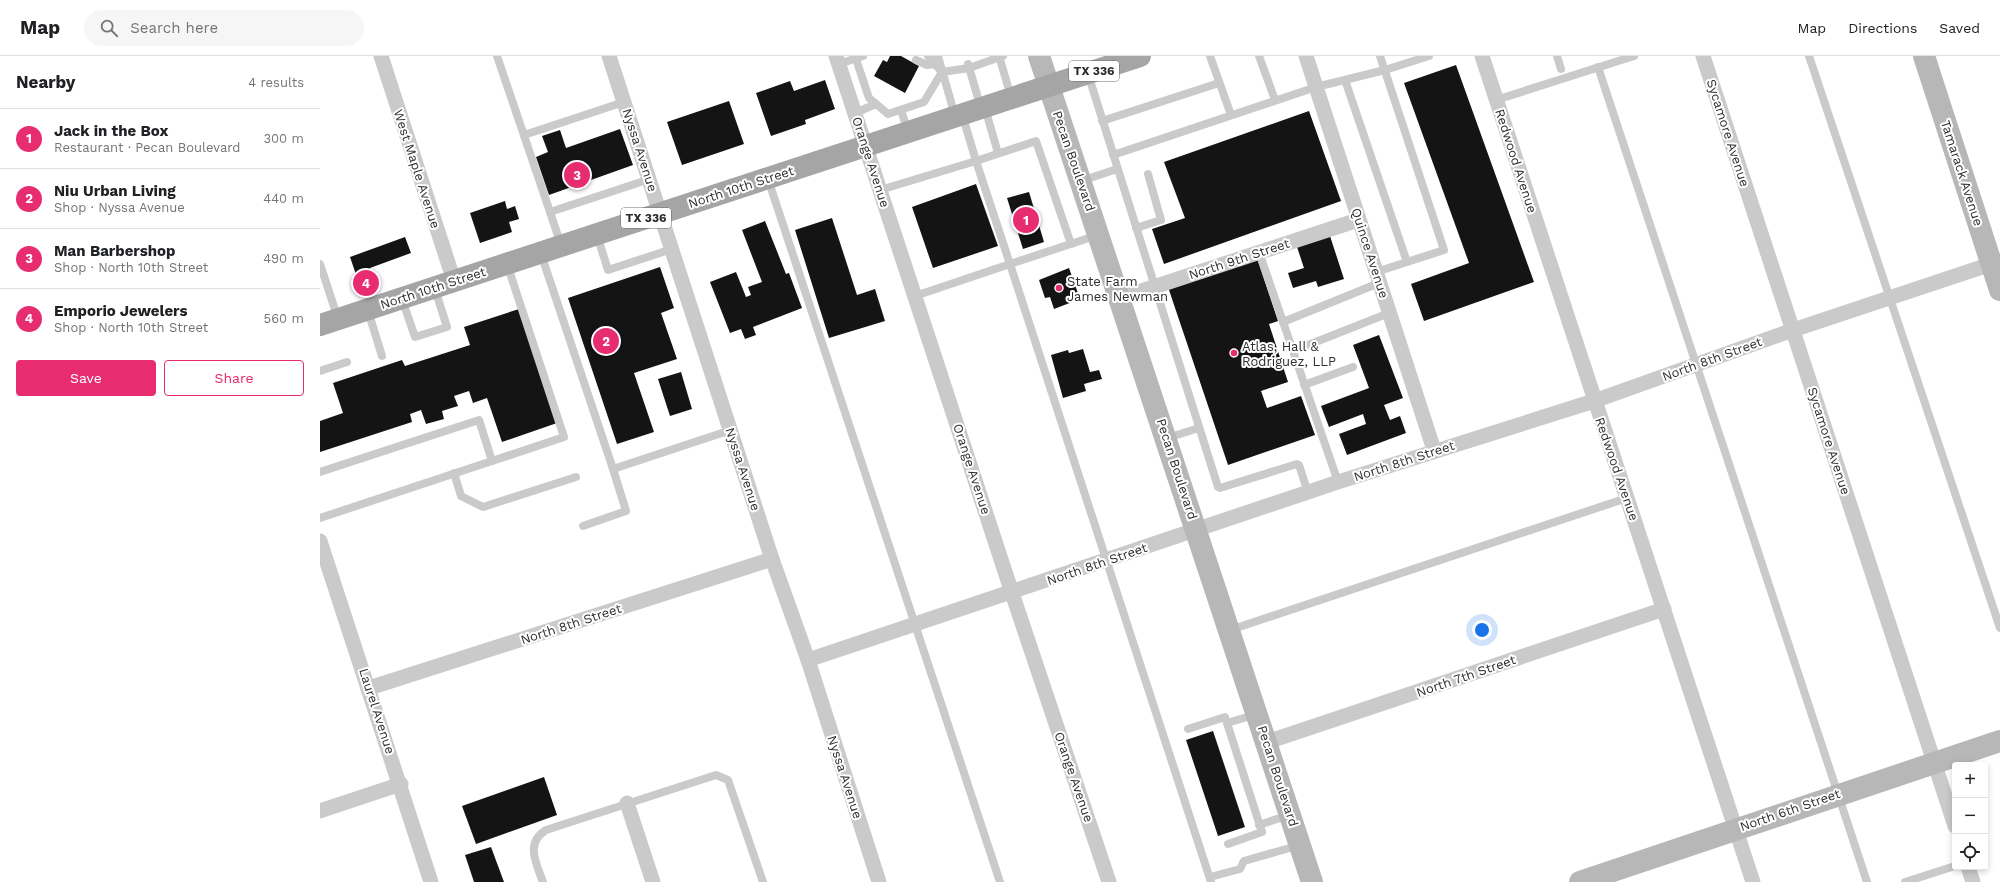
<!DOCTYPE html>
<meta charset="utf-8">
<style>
body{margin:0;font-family:"Work Sans",sans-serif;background:#f6f6f6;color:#202124}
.controls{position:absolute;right:12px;bottom:12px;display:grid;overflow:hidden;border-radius:4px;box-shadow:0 2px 6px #0003}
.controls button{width:36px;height:36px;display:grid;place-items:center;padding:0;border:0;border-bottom:1px solid #e0e0e0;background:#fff;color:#202124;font:20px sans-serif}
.you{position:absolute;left:1162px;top:574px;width:14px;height:14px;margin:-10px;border:3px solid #fff;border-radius:50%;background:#1a73e8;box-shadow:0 0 0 6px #1a73e833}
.badge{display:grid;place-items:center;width:26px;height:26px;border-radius:50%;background:#e72c70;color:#fff;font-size:13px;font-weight:700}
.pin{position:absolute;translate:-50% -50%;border:2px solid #fff;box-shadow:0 1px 4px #0006}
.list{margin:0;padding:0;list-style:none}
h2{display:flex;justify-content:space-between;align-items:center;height:52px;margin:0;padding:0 16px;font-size:17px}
h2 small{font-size:13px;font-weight:400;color:#757577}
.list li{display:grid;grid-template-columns:26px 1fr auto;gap:12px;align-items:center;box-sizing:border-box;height:60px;padding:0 16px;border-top:1px solid #e0e0e0}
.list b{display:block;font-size:15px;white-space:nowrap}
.list p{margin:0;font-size:13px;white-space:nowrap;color:#757577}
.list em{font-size:13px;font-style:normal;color:#757577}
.actions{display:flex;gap:8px;padding:12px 16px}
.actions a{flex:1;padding:9px 0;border:1px solid #e72c70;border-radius:4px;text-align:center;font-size:14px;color:#e72c70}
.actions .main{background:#e72c70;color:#fff}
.icon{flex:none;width:22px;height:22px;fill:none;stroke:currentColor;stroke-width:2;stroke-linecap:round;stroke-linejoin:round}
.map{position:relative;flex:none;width:1680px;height:826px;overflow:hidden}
header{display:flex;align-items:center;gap:24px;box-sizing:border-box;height:56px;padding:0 20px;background:#fff;border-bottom:1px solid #e0e0e0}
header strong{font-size:19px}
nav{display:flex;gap:22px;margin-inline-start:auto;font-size:14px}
.search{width:280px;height:36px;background:#f6f6f6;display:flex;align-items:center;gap:10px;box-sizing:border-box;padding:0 14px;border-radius:22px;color:#757577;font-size:15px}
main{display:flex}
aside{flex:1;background:#fff}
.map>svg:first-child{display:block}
</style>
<header>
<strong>Map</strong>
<div class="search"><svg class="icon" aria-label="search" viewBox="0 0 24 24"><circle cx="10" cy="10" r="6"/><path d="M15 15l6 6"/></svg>Search here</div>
<nav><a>Map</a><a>Directions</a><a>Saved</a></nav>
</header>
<main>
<aside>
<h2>Nearby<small>4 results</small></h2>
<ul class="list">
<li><span class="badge">1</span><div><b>Jack in the Box</b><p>Restaurant · Pecan Boulevard</p></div><em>300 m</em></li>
<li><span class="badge">2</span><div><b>Niu Urban Living</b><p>Shop · Nyssa Avenue</p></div><em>440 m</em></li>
<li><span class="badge">3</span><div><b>Man Barbershop</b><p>Shop · North 10th Street</p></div><em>490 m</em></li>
<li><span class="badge">4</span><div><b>Emporio Jewelers</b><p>Shop · North 10th Street</p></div><em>560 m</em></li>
</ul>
<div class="actions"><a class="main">Save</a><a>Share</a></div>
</aside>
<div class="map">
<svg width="1680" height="826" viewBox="0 0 1680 826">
<rect width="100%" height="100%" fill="#fff"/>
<g fill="#141414">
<path d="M 570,0 L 581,0 L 599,10 L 585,37 L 554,20 L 563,4 L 567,6 Z"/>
<path d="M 1136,9 L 1214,226 L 1104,265 L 1091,228 L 1149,207 L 1084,27 Z"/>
<path d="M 505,24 L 515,53 L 485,64 L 486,68 L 451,80 L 436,37 L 470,25 L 474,35 Z"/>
<path d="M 409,45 L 424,88 L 362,109 L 347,66 Z"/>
<path d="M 989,55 L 1021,145 L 844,208 L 832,173 L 865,162 L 844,106 Z"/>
<path d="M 300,73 L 313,109 L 229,139 L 216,101 L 228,96 L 222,80 L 240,74 L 246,92 Z"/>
<path d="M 656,128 L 678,190 L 613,212 L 592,151 Z"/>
<path d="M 709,136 L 724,186 L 703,193 L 687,142 Z"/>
<path d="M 185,145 L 187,153 L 195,150 L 199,163 L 189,166 L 192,176 L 160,187 L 150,157 Z"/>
<path d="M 512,162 L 537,239 L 555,233 L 565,265 L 509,282 L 475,174 Z"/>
<path d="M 445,165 L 466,218 L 469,217 L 482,252 L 433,271 L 436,279 L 425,283 L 421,273 L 410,277 L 390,226 L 416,216 L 426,241 L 431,239 L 428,231 L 442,226 L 422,174 Z"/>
<path d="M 1010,180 L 1024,223 L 998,231 L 996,225 L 973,232 L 968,217 L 984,212 L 977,191 Z"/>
<path d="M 85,181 L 91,197 L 50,212 L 56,228 L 41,233 L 30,201 Z"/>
<path d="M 937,202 L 958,265 L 949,268 L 968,326 L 941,335 L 947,352 L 981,340 L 995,379 L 908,409 L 848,231 Z"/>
<path d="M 340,211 L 354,252 L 341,257 L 357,303 L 314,317 L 334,376 L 297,388 L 248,242 Z"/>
<path d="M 749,212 L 760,243 L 734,253 L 730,241 L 725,242 L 719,224 Z"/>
<path d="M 199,253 L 237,367 L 182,386 L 167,342 L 153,347 L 149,335 L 134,340 L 138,350 L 122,355 L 124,363 L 106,368 L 101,354 L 90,358 L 92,366 L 0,396 L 0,365 L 23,357 L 13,327 L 82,304 L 85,310 L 150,289 L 144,271 Z"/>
<path d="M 1059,279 L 1083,342 L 1064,349 L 1070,364 L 1080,360 L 1086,377 L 1027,399 L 1019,378 L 1046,368 L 1043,358 L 1009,371 L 1001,350 L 1049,332 L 1033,289 Z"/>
<path d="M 763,293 L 770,316 L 779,314 L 782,323 L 764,328 L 766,335 L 743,342 L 731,299 L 748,294 L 749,297 Z"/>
<path d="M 361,316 L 372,353 L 350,360 L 338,323 Z"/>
<path d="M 893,675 L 925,771 L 898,780 L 866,684 Z"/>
<path d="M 224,721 L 237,759 L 156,788 L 142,750 Z"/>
<path d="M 171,791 L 184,826 L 154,826 L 145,799 Z"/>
</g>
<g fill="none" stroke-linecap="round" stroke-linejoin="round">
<g stroke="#cacaca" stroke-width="8">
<path d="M 177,0 L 230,156"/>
<path d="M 608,0 L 622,16 L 649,12 L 683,0"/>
<path d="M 618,0 L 635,60"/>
<path d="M 679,0 L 691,41"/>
<path d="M 890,0 L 911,59"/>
<path d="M 939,0 L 955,44"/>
<path d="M 1237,0 L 1241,13"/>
<path d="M 1489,0 L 1680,572"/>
<path d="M 536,3 L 549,42 L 568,58 L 604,46 L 622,16"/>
<path d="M 596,4 L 607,9 L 615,8"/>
<path d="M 519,8 L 543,0"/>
<path d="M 648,8 L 661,52"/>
<path d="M 1278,11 L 1547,826"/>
<path d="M 768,18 L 898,431 L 900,432 L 977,408 L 979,409 L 988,437"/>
<path d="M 1025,24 L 1087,206"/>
<path d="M 1176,44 L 1314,0"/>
<path d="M 665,52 L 678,97"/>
<path d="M 581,54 L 588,76"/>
<path d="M 535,57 L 556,48"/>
<path d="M 782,65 L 899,27"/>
<path d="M 204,79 L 304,46"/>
<path d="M 793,99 L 996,31 L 1065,14 L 1109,0"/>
<path d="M 448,123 L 680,826"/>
<path d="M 761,125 L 797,113"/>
<path d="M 560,134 L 656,105 L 642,58"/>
<path d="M 816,172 L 841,164 L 828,118"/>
<path d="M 277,179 L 288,214 L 352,193"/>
<path d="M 778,179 L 690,208 L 891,826"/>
<path d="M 241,189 L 230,156 L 330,123"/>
<path d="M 939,196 L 1018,426"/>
<path d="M 221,198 L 293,413 L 411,374"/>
<path d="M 0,208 L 18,263"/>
<path d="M 1056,216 L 1124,194 L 1060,0"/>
<path d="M 595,240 L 690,208 L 656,105 L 716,85 L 751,188"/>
<path d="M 82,243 L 95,281 L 127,271 L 115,233"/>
<path d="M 48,255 L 62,300"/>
<path d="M 963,266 L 1059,227"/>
<path d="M 973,295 L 1069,257"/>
<path d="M 0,315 L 27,306"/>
<path d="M 984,329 L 1033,311"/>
<path d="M 847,382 L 879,372"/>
<path d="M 172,405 L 244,381 L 187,208"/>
<path d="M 0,416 L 159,364 L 172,405 L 0,462"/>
<path d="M 134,417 L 141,440 L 163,451 L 256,421"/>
<path d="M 263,470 L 306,455 L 293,413"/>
<path d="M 910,574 L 1307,442"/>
<path d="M 907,667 L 937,658"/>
<path d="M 868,673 L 905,661 L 907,667 L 942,776 L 908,788"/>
<path d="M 939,769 L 969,759"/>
<path d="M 890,821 L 920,813 L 924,805 L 980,789"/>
<path d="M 223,826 C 216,807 205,787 226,774 L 396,719 L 408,724 L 443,826"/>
<path d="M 1585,826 L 1635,810"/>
</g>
<g stroke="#cacaca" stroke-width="15">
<path d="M 61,0 L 134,225"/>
<path d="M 289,0 L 452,503 L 488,604 L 559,826"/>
<path d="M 516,0 L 692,537 L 789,826"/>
<path d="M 986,0 L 1114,394"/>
<path d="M 1162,0 L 1433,826"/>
<path d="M 1383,0 L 1635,770"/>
<path d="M 800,242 L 1038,164"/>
<path d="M 0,485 L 111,826"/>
<path d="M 488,604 L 1018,426 L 1274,345 L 1473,274 L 1680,205"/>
<path d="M 49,632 L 452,503"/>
<path d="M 947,686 L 1344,553"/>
<path d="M 307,747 L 333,826"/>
<path d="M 0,755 L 81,728"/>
<path d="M 1648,811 L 1653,826"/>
</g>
<g stroke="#b7b7b7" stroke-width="22">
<path d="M 719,0 L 992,826"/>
<path d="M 1604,0 L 1680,234"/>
<path d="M 1260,826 L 1680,685"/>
</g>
<path stroke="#a5a5a5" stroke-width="22" d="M 0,269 L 820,0"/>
</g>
<g fill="#e72c70" stroke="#fff" stroke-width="1.5">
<circle cx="739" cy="232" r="4"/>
<circle cx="914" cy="297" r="4"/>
</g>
<g text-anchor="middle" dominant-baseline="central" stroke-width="4" stroke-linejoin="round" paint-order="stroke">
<g fill="#fff" stroke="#6c6c6c" stroke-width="1">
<rect x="749" y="5" width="50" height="20" rx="3"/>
<rect x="301" y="152" width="50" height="20" rx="3"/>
</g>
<g font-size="12" font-weight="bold" fill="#2d2d2d">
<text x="774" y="15">TX 336</text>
<text x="326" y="162">TX 336</text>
</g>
<g font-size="13" fill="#2d2d2d" stroke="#fff">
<text transform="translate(1408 77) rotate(72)">Sycamore Avenue</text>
<text transform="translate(320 94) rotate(72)">Nyssa Avenue</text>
<text transform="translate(754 105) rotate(71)">Pecan Boulevard</text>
<text transform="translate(1196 105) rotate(72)">Redwood Avenue</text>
<text transform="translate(551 106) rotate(72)">Orange Avenue</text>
<text transform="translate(97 113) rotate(72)">West Maple Avenue</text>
<text transform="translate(1642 117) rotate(72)">Tamarack Avenue</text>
<text transform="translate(421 131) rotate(-18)">North 10th Street</text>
<text transform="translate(1050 197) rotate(72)">Quince Avenue</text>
<text transform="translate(919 203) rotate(-18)">North 9th Street</text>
<text transform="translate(113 232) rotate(-18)">North 10th Street</text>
<text transform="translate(1392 303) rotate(-20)">North 8th Street</text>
<text transform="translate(1509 385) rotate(72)">Sycamore Avenue</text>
<text transform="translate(1084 405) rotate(-18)">North 8th Street</text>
<text transform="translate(423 413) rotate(72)">Nyssa Avenue</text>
<text transform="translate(652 413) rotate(72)">Orange Avenue</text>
<text transform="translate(857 413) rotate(72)">Pecan Boulevard</text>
<text transform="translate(1297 413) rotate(71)">Redwood Avenue</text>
<text transform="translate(777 508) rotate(-19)">North 8th Street</text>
<text transform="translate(251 568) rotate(-18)">North 8th Street</text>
<text transform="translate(1146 620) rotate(-19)">North 7th Street</text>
<text transform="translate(57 655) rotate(72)">Laurel Avenue</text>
<text transform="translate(958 720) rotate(72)">Pecan Boulevard</text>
<text transform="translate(525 721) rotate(72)">Nyssa Avenue</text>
<text transform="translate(754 721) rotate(71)">Orange Avenue</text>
<text transform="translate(1470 754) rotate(-19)">North 6th Street</text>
</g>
<g font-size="13" fill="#2d2d2d" stroke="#fff" text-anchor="start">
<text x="747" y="225">State Farm<tspan x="747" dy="15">James Newman</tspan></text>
<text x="922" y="290">Atlas, Hall &amp;<tspan x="922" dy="15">Rodriguez, LLP</tspan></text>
</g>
</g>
</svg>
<div class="controls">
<button>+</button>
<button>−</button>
<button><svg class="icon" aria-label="locate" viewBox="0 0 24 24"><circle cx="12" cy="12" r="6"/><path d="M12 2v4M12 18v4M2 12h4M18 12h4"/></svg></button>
</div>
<div class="you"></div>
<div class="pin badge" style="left:706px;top:164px">1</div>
<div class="pin badge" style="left:286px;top:285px">2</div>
<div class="pin badge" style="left:257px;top:119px">3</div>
<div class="pin badge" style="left:46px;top:227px">4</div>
</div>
</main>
